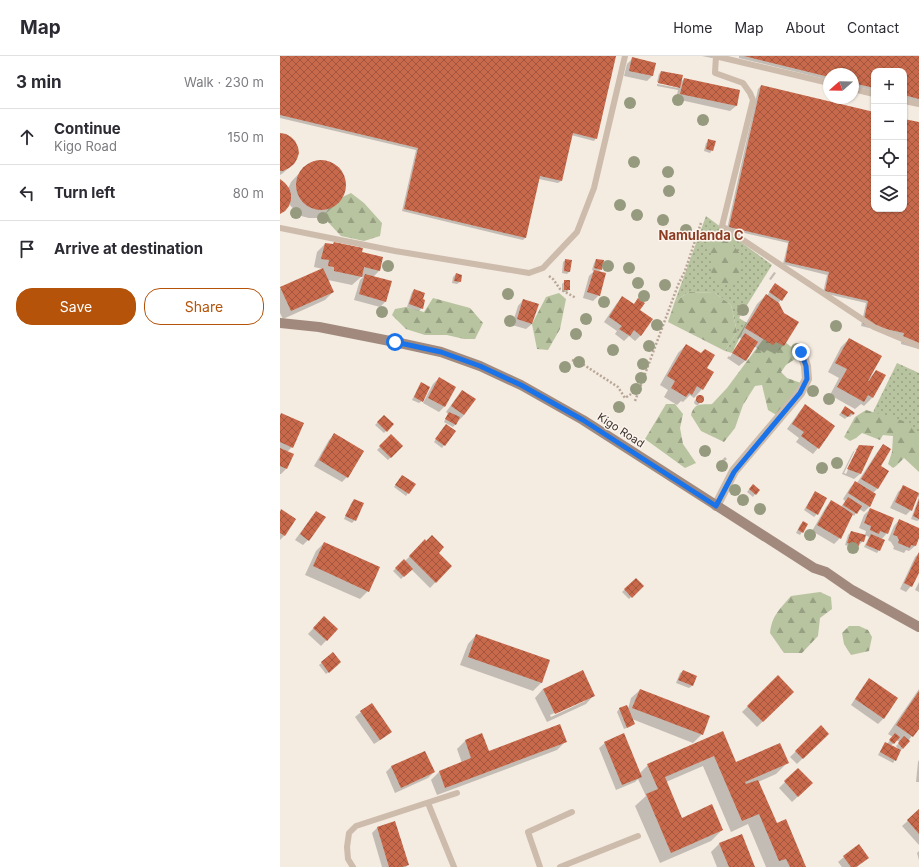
<!DOCTYPE html>
<meta charset="utf-8">
<style>
body{margin:0;font-family:Inter,sans-serif;background:#f2f2f3;color:#2b2b33}
.controls{position:absolute;right:12px;top:12px;display:grid;overflow:hidden;border-radius:8px;box-shadow:0 1px 3px #0004}
.controls button{width:36px;height:36px;display:grid;place-items:center;padding:0;border:0;border-bottom:1px solid #e1e1e2;background:#fff;color:#2b2b33;font:20px sans-serif}
.compass{position:absolute;left:543px;top:12px;width:36px;height:36px;border-radius:50%;background:#fff;box-shadow:0 1px 3px #0004;rotate:250deg}
.stop{position:absolute;width:12px;height:12px;margin:-9px;border:3px solid #1a73e8;border-radius:50%;background:#fff}
.stop.end{background:#1a73e8;border-color:#fff;box-shadow:0 1px 4px #0008}
.list{margin:0;padding:0;list-style:none}
h2{display:flex;justify-content:space-between;align-items:center;height:52px;margin:0;padding:0 16px;font-size:17px}
h2 small{font-size:13px;font-weight:400;color:#7c7c81}
.list li{display:grid;grid-template-columns:26px 1fr auto;gap:12px;align-items:center;box-sizing:border-box;height:56px;padding:0 16px;border-top:1px solid #e1e1e2}
.list b{display:block;font-size:15px;white-space:nowrap}
.list p{margin:0;font-size:13px;white-space:nowrap;color:#7c7c81}
.list em{font-size:13px;font-style:normal;color:#7c7c81}
.actions{display:flex;gap:8px;padding:12px 16px}
.actions a{flex:1;padding:9px 0;border:1px solid #b45309;border-radius:16px;text-align:center;font-size:14px;color:#b45309}
.actions .main{background:#b45309;color:#fff}
.icon{flex:none;width:22px;height:22px;fill:none;stroke:currentColor;stroke-width:2;stroke-linecap:round;stroke-linejoin:round}
.map{position:relative;flex:none;width:639px;height:811px;overflow:hidden}
header{display:flex;align-items:center;gap:24px;box-sizing:border-box;height:56px;padding:0 20px;background:#fff;border-bottom:1px solid #e1e1e2}
header strong{font-size:19px}
nav{display:flex;gap:22px;margin-inline-start:auto;font-size:14px}
main{display:flex}
aside{flex:1;background:#fff}
.map>svg:first-child{display:block}
</style>
<header>
<strong>Map</strong>
<nav><a>Home</a><a>Map</a><a>About</a><a>Contact</a></nav>
</header>
<main>
<aside>
<h2>3 min<small>Walk · 230 m</small></h2>
<ul class="list">
<li><svg class="icon" aria-label="ahead" viewBox="0 0 24 24"><path d="M12 20V5M6 11l6-6 6 6"/></svg><div><b>Continue</b><p>Kigo Road</p></div><em>150 m</em></li>
<li><svg class="icon" aria-label="left" viewBox="0 0 24 24"><path d="M17 20v-9H6M10 6l-5 5 5 5"/></svg><div><b>Turn left</b></div><em>80 m</em></li>
<li><svg class="icon" aria-label="arrive" viewBox="0 0 24 24"><path d="M6 21V4h12l-3 4 3 4H6"/></svg><div><b>Arrive at destination</b></div></li>
</ul>
<div class="actions"><a class="main">Save</a><a>Share</a></div>
</aside>
<div class="map">
<svg width="639" height="811" viewBox="0 0 639 811">
<defs>
<pattern id="grass-dots" width="8" height="8" patternUnits="userSpaceOnUse"><rect width="8" height="8" fill="#b8c4a0"/><path d="M2 2h.1M6 6h.1" fill="none" stroke="#97a083" stroke-width="1.8" stroke-linecap="round"/></pattern>
<pattern id="forest-firs" width="22" height="20" patternUnits="userSpaceOnUse"><rect width="22" height="20" fill="#b8c4a0"/><path d="M5 1l3.5 6h-7zM16 11l3.5 6h-7z" fill="#97a083"/></pattern>
<pattern id="building-cross-hatch" width="8" height="8" patternUnits="userSpaceOnUse"><rect width="8" height="8" fill="#c8694b"/><path d="M0 0l8 8M0 8l8-8" fill="none" stroke="#a4573f"/></pattern>
</defs>
<rect width="100%" height="100%" fill="#f4ebe1"/>
<g fill="url(#grass-dots)">
<path d="M 426,160 L 492,209 L 459,262 L 467,267 L 452,297 L 445,295 L 457,276 L 451,249 L 435,237 L 409,236 L 395,245 Z"/>
<path d="M 617,307 L 639,317 L 639,382 L 630,375 L 591,364 L 594,354 Z"/>
</g>
<g fill="url(#forest-firs)">
<path d="M 71,137 L 84,147 L 102,167 L 100,180 L 84,185 L 61,180 L 47,165 L 45,158 L 54,145 Z"/>
<path d="M 439,177 L 449,184 L 461,199 L 459,224 L 441,231 L 431,216 L 431,197 L 424,187 L 429,178 Z"/>
<path d="M 409,236 L 435,237 L 451,249 L 457,276 L 445,295 L 388,266 L 395,245 Z"/>
<path d="M 279,237 L 286,243 L 280,273 L 268,294 L 257,293 L 252,268 L 266,241 Z"/>
<path d="M 153,242 L 190,252 L 203,267 L 195,283 L 184,283 L 167,279 L 145,279 L 126,273 L 112,259 L 115,253 L 126,251 L 144,256 Z"/>
<path d="M 496,279 L 514,293 L 515,303 L 506,309 L 501,316 L 507,322 L 521,327 L 498,360 L 488,354 L 482,329 L 475,330 L 463,349 L 455,372 L 444,386 L 421,375 L 411,359 C 415,346 420,349 432,348 L 447,332 L 485,281 Z"/>
<path d="M 386,348 L 395,348 L 403,358 L 400,372 L 403,388 L 416,407 L 405,412 L 365,383 Z"/>
<path d="M 586,354 L 627,366 L 639,382 L 639,416 L 624,402 L 616,410 L 613,412 L 608,408 L 612,396 L 613,380 L 603,379 L 600,384 L 582,377 L 576,382 L 570,385 L 564,381 L 575,361 Z"/>
<path d="M 540,536 L 551,541 L 552,553 L 540,562 L 538,580 L 522,597 L 504,597 L 490,577 C 492,559 500,553 511,540 Z"/>
<path d="M 569,570 L 579,570 L 588,574 L 592,581 L 589,595 L 571,599 L 564,588 L 562,577 Z"/>
</g>
<g fill="#0003" fill-rule="evenodd">
<path d="M 0,0 L 335,0 L 316,82 L 314,85 L 291,79 L 281,125 L 278,127 L 259,123 L 245,182 L 243,184 L 122,155 L 136,94 L 0,62 Z"/>
<path d="M 422,0 L 435,0 L 432,2 Z"/>
<path d="M 459,0 L 639,0 L 639,46 L 624,42 L 624,15 L 594,15 L 594,35 L 573,30 L 573,18 L 549,18 L 549,24 L 459,2 Z"/>
<path d="M 353,2 L 372,20 L 367,25 L 344,20 L 347,8 Z"/>
<path d="M 381,16 L 400,27 L 404,23 L 459,35 L 456,50 L 450,55 L 396,43 L 398,34 L 377,30 L 377,28 L 398,32 L 398,30 L 377,26 L 379,18 Z"/>
<path d="M 481,30 L 594,57 L 594,153 L 624,153 L 624,64 L 639,67 L 639,293 L 621,288 L 622,280 L 581,270 L 586,247 L 543,237 L 547,219 L 503,208 L 508,187 L 447,173 L 478,33 Z"/>
<path d="M 0,78 L 13,108 L 3,117 L 0,119 Z"/>
<path d="M 429,85 L 432,94 L 430,97 L 424,95 L 426,87 Z"/>
<path d="M 40,104 L 47,105 L 55,109 L 61,114 L 64,122 L 65,130 L 64,138 L 60,145 L 44,159 L 37,162 L 29,162 L 21,160 L 15,155 L 10,149 L 9,145 L 4,154 L 0,158 L 0,125 L 8,133 L 11,126 L 25,111 L 32,106 Z"/>
<path d="M 54,187 L 81,197 L 99,215 L 93,221 L 111,226 L 105,246 L 100,251 L 74,244 L 80,224 L 83,221 L 81,221 L 72,229 L 48,224 L 53,236 L 45,244 L 3,263 L 0,257 L 0,233 L 43,213 L 34,211 L 37,196 L 45,188 L 52,189 Z"/>
<path d="M 286,204 L 290,215 L 287,218 L 282,217 L 283,206 Z"/>
<path d="M 316,204 L 321,213 L 318,216 L 319,239 L 313,245 L 303,242 L 309,220 L 314,215 L 312,214 L 314,207 Z"/>
<path d="M 494,216 L 496,217 L 491,224 L 489,223 Z"/>
<path d="M 176,218 L 181,220 L 180,226 L 177,228 L 172,227 L 173,221 Z"/>
<path d="M 285,225 L 289,233 L 287,236 L 282,236 L 282,228 Z"/>
<path d="M 493,230 L 501,244 L 498,247 L 503,257 L 517,266 L 503,290 L 495,298 L 487,294 L 484,297 L 474,290 L 465,305 L 459,310 L 447,302 L 449,300 L 450,301 L 462,283 L 460,283 L 461,282 L 458,281 L 477,248 L 486,239 L 487,240 Z"/>
<path d="M 134,234 L 142,244 L 142,252 L 139,255 L 127,251 L 132,236 Z"/>
<path d="M 343,242 L 353,249 L 358,244 L 361,279 L 355,285 L 349,280 L 344,285 L 335,278 L 337,275 L 324,266 L 337,247 Z"/>
<path d="M 243,244 L 252,268 L 246,273 L 232,269 L 238,250 Z"/>
<path d="M 569,283 L 589,322 L 596,315 L 592,342 L 584,350 L 581,348 L 575,353 L 550,339 L 559,322 L 548,316 L 561,291 Z"/>
<path d="M 406,289 L 426,312 L 422,333 L 414,342 L 410,339 L 403,346 L 401,345 L 397,349 L 384,341 L 388,334 L 380,329 L 398,297 Z"/>
<path d="M 159,322 L 164,351 L 159,356 L 143,347 L 153,328 Z"/>
<path d="M 141,327 L 142,345 L 139,347 L 132,344 L 139,330 Z"/>
<path d="M 183,335 L 194,344 L 184,359 L 173,371 L 164,366 L 168,358 L 166,356 L 177,341 Z"/>
<path d="M 420,340 L 422,340 L 424,342 L 423,344 L 418,349 L 416,349 L 414,347 L 415,344 Z"/>
<path d="M 526,349 L 538,392 L 533,398 L 516,386 L 519,382 L 507,373 L 520,355 Z"/>
<path d="M 565,351 L 574,357 L 570,361 L 568,360 L 565,363 L 559,359 Z"/>
<path d="M 2,358 L 12,391 L 7,396 L 6,413 L 1,418 L 0,418 L 0,359 Z"/>
<path d="M 104,360 L 113,368 L 104,377 L 95,369 Z"/>
<path d="M 164,372 L 174,376 L 162,392 L 154,386 Z"/>
<path d="M 55,378 L 67,421 L 62,426 L 34,410 L 49,384 Z"/>
<path d="M 111,380 L 122,390 L 108,404 L 97,394 Z"/>
<path d="M 603,389 L 599,410 L 608,415 L 597,433 L 593,437 L 589,451 L 584,456 L 579,453 L 574,460 L 572,458 L 560,482 L 554,488 L 532,475 L 546,451 L 551,445 L 561,451 L 565,445 L 563,443 L 570,432 L 575,426 L 577,427 L 598,395 Z"/>
<path d="M 579,390 L 593,391 L 580,418 L 574,423 L 562,418 L 573,396 ZM 575,394 L 577,394 L 566,418 L 564,417 Z"/>
<path d="M 445,401 L 447,403 L 446,404 L 442,407 L 440,406 Z"/>
<path d="M 120,423 L 134,429 L 126,440 L 114,431 Z"/>
<path d="M 623,431 L 639,438 L 639,464 L 637,465 L 631,463 L 639,441 L 637,440 L 631,454 L 626,459 L 610,452 L 618,436 Z"/>
<path d="M 470,432 L 478,434 L 473,441 L 467,436 Z"/>
<path d="M 535,436 L 537,458 L 534,461 L 524,454 L 533,439 Z"/>
<path d="M 74,444 L 75,464 L 72,467 L 64,463 L 72,446 Z"/>
<path d="M 590,453 L 607,477 L 601,484 L 599,494 L 597,497 L 584,491 L 589,481 L 585,479 L 586,475 L 579,472 L 584,459 Z"/>
<path d="M 0,456 L 15,463 L 4,480 L 0,484 Z"/>
<path d="M 36,456 L 28,484 L 23,489 L 15,484 L 31,462 Z"/>
<path d="M 619,464 L 639,473 L 639,479 L 635,490 L 629,495 L 626,494 L 624,497 L 613,493 L 614,491 L 611,486 L 608,484 L 614,470 Z"/>
<path d="M 523,466 L 522,476 L 520,479 L 516,477 L 520,469 Z"/>
<path d="M 571,476 L 583,485 L 580,488 L 578,487 L 575,492 L 565,489 L 568,479 Z"/>
<path d="M 145,485 L 171,510 L 150,532 L 131,513 L 121,523 L 113,515 L 124,505 L 124,506 Z"/>
<path d="M 44,487 L 88,535 L 80,543 L 25,519 L 36,495 Z"/>
<path d="M 639,497 L 639,514 L 631,530 L 626,536 L 620,533 L 635,501 Z"/>
<path d="M 356,523 L 362,530 L 349,543 L 342,536 Z"/>
<path d="M 639,526 L 639,536 L 635,534 Z"/>
<path d="M 44,561 L 57,573 L 41,590 L 28,578 Z"/>
<path d="M 196,579 L 269,605 L 261,627 L 253,635 L 180,609 L 188,588 Z"/>
<path d="M 53,597 L 58,609 L 46,618 L 39,609 Z"/>
<path d="M 403,615 L 416,620 L 412,630 L 409,632 L 396,627 L 400,617 Z"/>
<path d="M 498,621 L 513,636 L 477,671 L 462,656 Z"/>
<path d="M 589,624 L 604,662 L 598,668 L 571,649 L 584,629 Z"/>
<path d="M 263,633 L 314,639 L 306,648 L 267,666 L 255,642 ZM 305,643 L 305,645 L 271,661 L 270,659 Z"/>
<path d="M 639,633 L 639,671 L 628,685 L 629,686 L 620,695 L 615,704 L 613,707 L 598,699 L 603,690 L 605,687 L 607,688 L 613,681 L 608,678 ZM 616,684 L 620,686 L 616,690 L 619,694 L 611,690 Z"/>
<path d="M 360,634 L 422,678 L 413,687 L 352,663 L 354,668 L 351,670 L 344,673 L 337,656 L 339,653 L 346,650 L 348,653 L 351,642 Z"/>
<path d="M 81,656 L 110,676 L 105,681 L 94,688 L 75,661 Z"/>
<path d="M 541,671 L 547,678 L 517,708 L 510,701 Z"/>
<path d="M 442,677 L 455,707 L 507,707 L 496,718 L 478,726 L 497,769 L 525,811 L 486,811 L 468,768 L 451,776 L 423,710 L 386,726 L 401,763 L 442,774 L 431,785 L 380,807 L 355,750 L 366,740 L 358,723 L 355,726 L 336,734 L 319,692 L 325,687 L 360,717 L 368,709 Z"/>
<path d="M 202,679 L 209,696 L 286,685 L 277,694 L 157,739 L 151,724 L 159,716 L 182,707 L 177,693 L 185,685 Z"/>
<path d="M 144,696 L 154,716 L 148,722 L 115,737 L 106,716 L 111,711 Z"/>
<path d="M 639,704 L 639,726 L 636,726 L 638,706 Z"/>
<path d="M 518,713 L 532,727 L 512,746 L 499,732 Z"/>
<path d="M 639,755 L 639,789 L 622,770 Z"/>
<path d="M 115,766 L 128,808 L 126,811 L 102,811 L 92,777 L 97,772 Z"/>
<path d="M 461,779 L 474,811 L 437,811 L 431,796 L 439,788 Z"/>
<path d="M 639,795 L 639,804 L 637,797 Z"/>
<path d="M 564,801 L 588,802 L 577,811 L 562,811 L 558,806 Z"/>
</g>
<g fill="url(#building-cross-hatch)">
<path d="M 0,0 L 336,0 L 317,83 L 293,77 L 282,125 L 260,120 L 246,182 L 124,153 L 138,92 L 0,59 Z"/>
<path d="M 464,0 L 639,0 L 639,43 L 624,39 L 624,15 L 594,15 L 594,32 L 573,27 L 573,18 L 549,18 L 549,21 Z"/>
<path d="M 352,1 L 376,7 L 373,20 L 349,15 Z"/>
<path d="M 381,15 L 403,19 L 400,32 L 378,27 Z"/>
<path d="M 404,22 L 460,34 L 457,50 L 400,38 Z"/>
<path d="M 481,29 L 594,56 L 594,153 L 624,153 L 624,63 L 639,66 L 639,290 L 622,286 L 624,277 L 583,268 L 588,245 L 545,235 L 549,216 L 505,206 L 509,185 L 449,171 Z"/>
<path d="M 0,77 L 6,78 L 11,81 L 15,85 L 18,91 L 19,97 L 17,103 L 14,108 L 9,112 L 3,115 L 0,115 Z"/>
<path d="M 428,83 L 436,85 L 433,95 L 426,93 Z"/>
<circle cx="41" cy="129" r="25"/>
<path d="M 0,123 L 5,127 L 9,132 L 11,138 L 11,144 L 9,150 L 5,155 L 0,158 Z"/>
<path d="M 54,186 L 83,192 L 82,196 L 103,201 L 100,215 L 84,211 L 82,221 L 54,215 L 54,211 L 48,210 L 49,204 L 41,203 L 45,187 L 53,188 Z"/>
<path d="M 285,203 L 292,204 L 290,216 L 284,215 Z"/>
<path d="M 316,203 L 324,204 L 322,214 L 314,212 Z"/>
<path d="M 43,212 L 54,236 L 11,255 L 0,231 Z"/>
<path d="M 314,214 L 326,217 L 320,240 L 307,236 Z"/>
<path d="M 176,217 L 182,219 L 181,226 L 174,225 Z"/>
<path d="M 85,218 L 112,225 L 106,246 L 79,238 Z"/>
<rect x="284" y="224" width="6" height="10"/>
<path d="M 495,227 L 508,236 L 502,245 L 489,236 Z"/>
<path d="M 134,233 L 145,237 L 143,243 L 145,244 L 143,253 L 129,248 Z"/>
<path d="M 486,238 L 499,247 L 504,257 L 519,266 L 504,290 L 496,286 L 493,289 L 465,272 Z"/>
<path d="M 342,240 L 354,248 L 358,242 L 365,247 L 360,254 L 373,263 L 361,280 L 354,274 L 350,280 L 339,273 L 342,270 L 329,261 Z"/>
<path d="M 243,243 L 259,248 L 252,268 L 237,263 Z"/>
<path d="M 465,277 L 478,286 L 466,305 L 452,297 Z"/>
<path d="M 569,282 L 602,300 L 588,325 L 589,325 L 596,314 L 606,319 L 593,342 L 588,339 L 584,346 L 557,331 L 567,313 L 555,307 Z"/>
<path d="M 406,288 L 421,297 L 425,293 L 435,299 L 427,312 L 434,316 L 423,334 L 417,330 L 412,339 L 409,337 L 406,341 L 391,332 L 395,325 L 387,320 Z"/>
<path d="M 159,321 L 176,331 L 165,351 L 148,342 Z"/>
<path d="M 141,326 L 150,331 L 143,346 L 134,341 Z"/>
<path d="M 182,334 L 196,343 L 184,359 L 171,350 Z"/>
<circle cx="420" cy="343" r="4"/>
<path d="M 525,348 L 555,370 L 539,393 L 521,380 L 524,376 L 512,368 Z"/>
<path d="M 565,350 L 575,357 L 573,359 L 571,357 L 568,361 L 561,357 Z"/>
<path d="M 169,356 L 180,361 L 176,369 L 165,363 Z"/>
<path d="M 1,357 L 24,367 L 13,392 L 0,386 L 0,360 Z"/>
<path d="M 104,359 L 114,368 L 107,376 L 97,366 Z"/>
<path d="M 166,368 L 176,375 L 165,390 L 155,383 Z"/>
<path d="M 54,377 L 84,395 L 68,422 L 39,404 Z"/>
<path d="M 111,378 L 123,390 L 111,402 L 99,390 Z"/>
<path d="M 603,388 L 611,393 L 601,410 L 609,415 L 598,433 L 581,423 Z"/>
<path d="M 579,389 L 594,390 L 581,418 L 567,413 Z"/>
<path d="M 0,392 L 14,398 L 7,413 L 0,410 Z"/>
<path d="M 122,419 L 136,428 L 129,438 L 115,429 Z"/>
<path d="M 575,425 L 596,438 L 590,451 L 568,437 Z"/>
<path d="M 473,428 L 480,434 L 476,439 L 469,433 Z"/>
<path d="M 623,429 L 639,437 L 632,455 L 615,446 Z"/>
<path d="M 535,435 L 547,442 L 538,459 L 526,452 Z"/>
<path d="M 568,441 L 582,450 L 577,458 L 563,449 Z"/>
<path d="M 74,443 L 84,447 L 76,465 L 65,460 Z"/>
<path d="M 639,443 L 639,463 L 633,460 Z"/>
<path d="M 551,444 L 561,450 L 573,458 L 561,483 L 537,469 Z"/>
<path d="M 590,452 L 614,462 L 608,478 L 600,475 L 599,478 L 590,474 L 591,470 L 584,467 Z"/>
<path d="M 1,453 L 16,463 L 5,480 L 0,477 L 0,456 Z"/>
<path d="M 36,455 L 46,461 L 29,485 L 20,478 Z"/>
<path d="M 619,463 L 639,472 L 639,482 L 636,490 L 631,489 L 630,492 L 618,487 L 619,484 L 617,480 L 613,479 Z"/>
<path d="M 523,465 L 528,468 L 523,477 L 518,474 Z"/>
<path d="M 571,475 L 586,479 L 584,486 L 580,485 L 579,490 L 567,487 Z"/>
<path d="M 591,478 L 605,484 L 600,495 L 586,489 Z"/>
<path d="M 152,479 L 164,491 L 159,497 L 172,510 L 156,527 L 129,500 L 145,483 L 146,485 Z"/>
<path d="M 44,486 L 100,511 L 89,536 L 33,510 Z"/>
<path d="M 639,496 L 639,517 L 632,531 L 624,527 Z"/>
<path d="M 124,503 L 133,513 L 124,521 L 115,512 Z"/>
<path d="M 356,522 L 364,530 L 352,542 L 344,533 Z"/>
<path d="M 44,560 L 58,573 L 47,585 L 33,572 Z"/>
<path d="M 196,578 L 270,604 L 262,627 L 188,601 Z"/>
<path d="M 53,596 L 61,606 L 49,617 L 41,606 Z"/>
<path d="M 303,614 L 315,640 L 275,658 L 263,633 Z"/>
<path d="M 403,614 L 417,620 L 413,630 L 398,624 Z"/>
<path d="M 498,619 L 514,636 L 483,666 L 467,650 Z"/>
<path d="M 589,622 L 618,642 L 604,663 L 575,643 Z"/>
<path d="M 360,633 L 430,660 L 423,679 L 352,652 Z"/>
<path d="M 639,635 L 639,673 L 633,681 L 616,669 Z"/>
<path d="M 92,647 L 112,676 L 100,684 L 80,655 Z"/>
<path d="M 347,649 L 355,668 L 347,672 L 339,652 Z"/>
<path d="M 280,668 L 287,686 L 165,732 L 159,715 L 191,702 L 185,684 L 202,677 L 209,695 Z"/>
<path d="M 541,669 L 549,678 L 523,703 L 515,695 Z"/>
<path d="M 443,675 L 456,706 L 500,687 L 509,707 L 465,726 L 466,728 L 478,724 L 497,767 L 506,763 L 526,811 L 510,811 L 506,803 L 499,805 L 479,758 L 462,765 L 434,700 L 385,721 L 402,762 L 432,748 L 443,774 L 391,797 L 366,738 L 378,733 L 367,708 Z"/>
<path d="M 344,677 L 362,721 L 342,729 L 324,686 Z"/>
<path d="M 615,677 L 620,681 L 614,688 L 609,684 Z"/>
<path d="M 624,680 L 630,685 L 623,693 L 618,687 Z"/>
<path d="M 605,686 L 621,694 L 616,705 L 600,696 Z"/>
<path d="M 145,695 L 155,716 L 121,732 L 111,710 Z"/>
<path d="M 518,712 L 533,727 L 518,741 L 504,725 Z"/>
<path d="M 639,753 L 639,778 L 627,764 Z"/>
<path d="M 115,765 L 129,809 L 122,811 L 109,811 L 97,771 Z"/>
<path d="M 462,778 L 475,811 L 449,811 L 439,787 Z"/>
<path d="M 579,788 L 589,802 L 576,811 L 571,811 L 563,800 Z"/>
</g>
<g fill="none" stroke-linecap="round" stroke-linejoin="round">
<g stroke="#b9a596" stroke-width="2.5" stroke-dasharray="2 2" stroke-linecap="butt">
<path d="M 269,220 L 273,223 L 280,233 L 296,242"/>
<path d="M 292,304 L 304,309 L 338,331 L 345,342 L 351,338"/>
<path d="M 355,345 L 398,229 L 405,215 L 421,167"/>
</g>
<g stroke="#cdbbac" stroke-width="6">
<path d="M 435,0 L 549,27"/>
<path d="M 436,0 L 435,17 L 463,27 L 470,37 L 473,44 L 442,170 L 594,271 L 639,290"/>
<path d="M 573,33 L 594,38"/>
<path d="M 624,45 L 639,48"/>
<path d="M 0,172 L 115,195 L 249,217 L 263,212 L 297,176 L 314,132 L 345,0"/>
<path d="M 148,747 L 174,811"/>
<path d="M 73,811 L 68,803 L 67,791 L 69,777 L 76,770 L 177,737"/>
<path d="M 260,811 L 248,776 L 292,756"/>
<path d="M 280,811 L 358,780"/>
</g>
<path stroke="#cdbbac" stroke-width="10" d="M 436,450 L 454,415 L 520,337 L 527,323 L 526,310 L 521,296"/>
<path stroke="#a18a7d" stroke-width="10" d="M 0,267 L 39,271 L 115,286 L 161,296 L 200,310 L 241,329 L 303,364 L 534,512 L 546,516 L 572,534 L 639,571"/>
</g>
<g fill="#969b7f">
<circle cx="398" cy="44" r="6"/>
<circle cx="350" cy="47" r="6"/>
<circle cx="423" cy="64" r="6"/>
<circle cx="354" cy="106" r="6"/>
<circle cx="388" cy="116" r="6"/>
<circle cx="389" cy="135" r="6"/>
<circle cx="340" cy="149" r="6"/>
<circle cx="16" cy="157" r="6"/>
<circle cx="357" cy="159" r="6"/>
<circle cx="43" cy="162" r="6"/>
<circle cx="383" cy="164" r="6"/>
<circle cx="406" cy="174" r="6"/>
<circle cx="108" cy="210" r="6"/>
<circle cx="328" cy="210" r="6"/>
<circle cx="349" cy="212" r="6"/>
<circle cx="358" cy="227" r="6"/>
<circle cx="385" cy="229" r="6"/>
<circle cx="228" cy="238" r="6"/>
<circle cx="364" cy="240" r="6"/>
<circle cx="324" cy="246" r="6"/>
<circle cx="463" cy="254" r="6"/>
<circle cx="102" cy="256" r="6"/>
<circle cx="306" cy="263" r="6"/>
<circle cx="230" cy="265" r="6"/>
<circle cx="377" cy="269" r="6"/>
<circle cx="556" cy="270" r="6"/>
<circle cx="296" cy="278" r="6"/>
<circle cx="369" cy="290" r="6"/>
<circle cx="517" cy="293" r="6"/>
<circle cx="333" cy="294" r="6"/>
<circle cx="299" cy="306" r="6"/>
<circle cx="363" cy="308" r="6"/>
<circle cx="285" cy="311" r="6"/>
<circle cx="361" cy="322" r="6"/>
<circle cx="356" cy="333" r="6"/>
<circle cx="533" cy="335" r="6"/>
<circle cx="549" cy="343" r="6"/>
<circle cx="339" cy="351" r="6"/>
<circle cx="425" cy="395" r="6"/>
<circle cx="557" cy="407" r="6"/>
<circle cx="442" cy="410" r="6"/>
<circle cx="542" cy="412" r="6"/>
<circle cx="455" cy="434" r="6"/>
<circle cx="463" cy="444" r="6"/>
<circle cx="480" cy="453" r="6"/>
<circle cx="530" cy="479" r="6"/>
<circle cx="573" cy="492" r="6"/>
</g>
<g fill="none" stroke-linecap="round" stroke-linejoin="round">
<path stroke="#1a73e8" stroke-width="5" d="M 115,286 L 161,296 L 200,310 L 241,329 L 303,364 L 436,450 L 454,416 L 520,337 L 527,323 L 526,310 L 521,296"/>
</g>
<g text-anchor="middle" dominant-baseline="central" stroke-width="3" stroke-linejoin="round" paint-order="stroke">
<g font-size="11" fill="#3b302b" stroke="#fbf5ee">
<text transform="translate(341 374) rotate(33)">Kigo Road</text>
</g>
<g font-size="13" font-weight="bold" fill="#8c3b22" stroke="#fbf5ee">
<text x="421" y="179">Namulanda C</text>
</g>
</g>
</svg>
<div class="controls">
<button>+</button>
<button>−</button>
<button><svg class="icon" aria-label="locate" viewBox="0 0 24 24"><circle cx="12" cy="12" r="6"/><path d="M12 2v4M12 18v4M2 12h4M18 12h4"/></svg></button>
<button><svg class="icon" aria-label="layers" viewBox="0 0 24 24"><path d="M12 4l9 5-9 5-9-5zM3 14l9 5 9-5"/></svg></button>
</div>
<svg class="compass" viewBox="-18 -18 36 36"><path d="M0-13l5 13h-10z" fill="#e53935"/><path d="M0 13l5-13h-10z" fill="#7c7c81"/></svg>
<div class="stop" style="left:115px;top:286px"></div>
<div class="stop end" style="left:521px;top:296px"></div>
</div>
</main>
